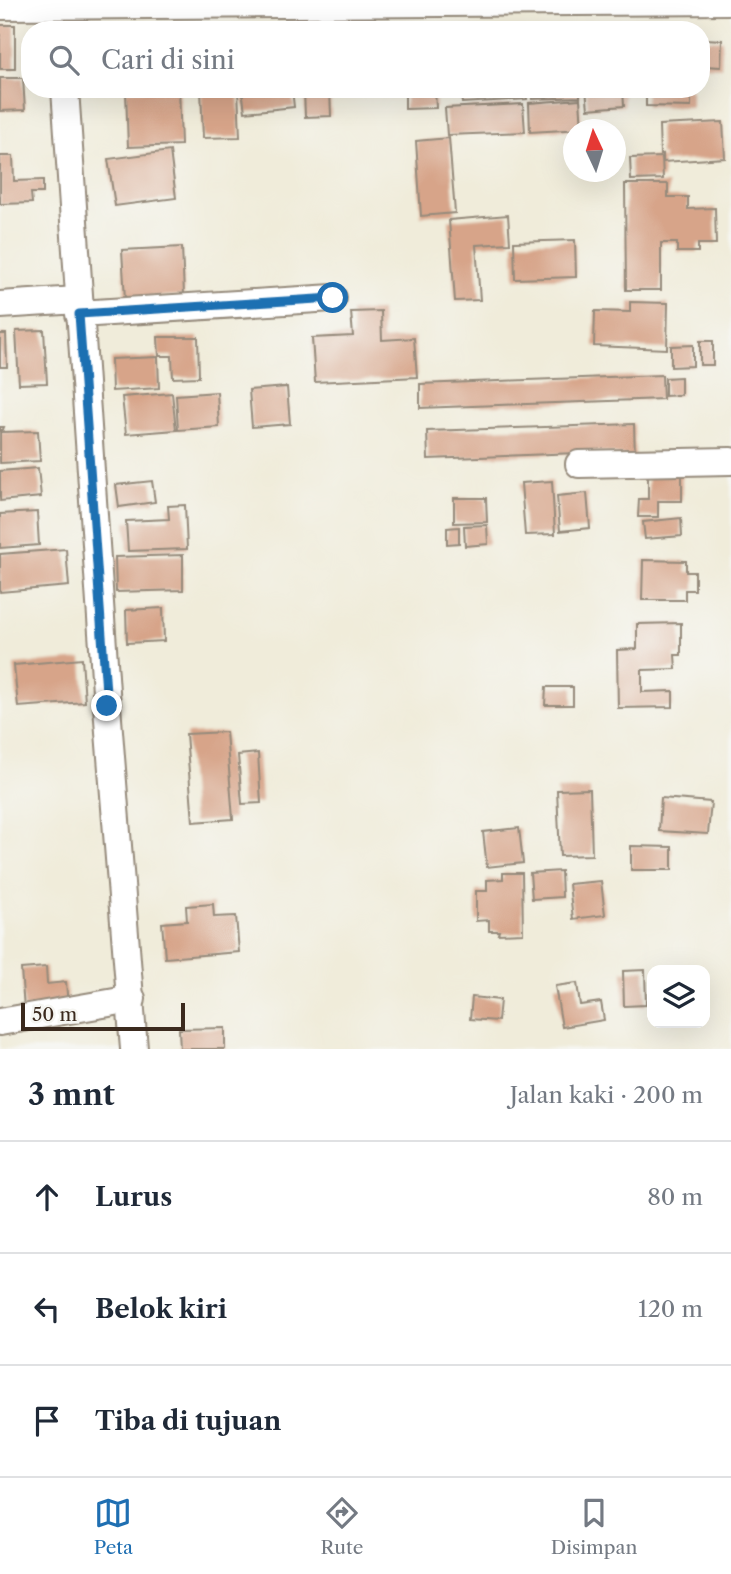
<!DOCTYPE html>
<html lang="id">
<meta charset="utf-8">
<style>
body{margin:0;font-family:"Libre Caslon Text",serif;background:#f2f2f3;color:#1f2937}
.controls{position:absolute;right:21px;bottom:21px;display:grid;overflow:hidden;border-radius:14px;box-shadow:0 7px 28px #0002}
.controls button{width:63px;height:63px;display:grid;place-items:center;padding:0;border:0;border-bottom:2px solid #e0e1e3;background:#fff;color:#1f2937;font:35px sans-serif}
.compass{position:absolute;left:563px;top:119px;width:63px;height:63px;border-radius:50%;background:#fff;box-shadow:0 7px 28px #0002;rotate:356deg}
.scale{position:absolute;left:21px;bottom:18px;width:164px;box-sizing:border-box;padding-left:7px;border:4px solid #3b2a1e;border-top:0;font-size:19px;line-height:24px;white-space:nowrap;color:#3b2a1e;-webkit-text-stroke:5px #f6f6f2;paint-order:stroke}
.stop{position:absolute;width:21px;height:21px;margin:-16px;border:5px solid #1f6fb2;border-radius:50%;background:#fff}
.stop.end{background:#1f6fb2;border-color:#fff;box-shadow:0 2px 7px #0008}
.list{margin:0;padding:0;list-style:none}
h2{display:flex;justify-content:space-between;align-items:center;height:91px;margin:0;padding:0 28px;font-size:30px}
h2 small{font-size:23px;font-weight:400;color:#747a83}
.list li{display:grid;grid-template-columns:46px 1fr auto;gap:21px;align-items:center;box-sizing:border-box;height:112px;padding:0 28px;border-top:2px solid #e0e1e3}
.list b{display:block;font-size:26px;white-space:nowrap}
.list em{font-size:23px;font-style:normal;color:#747a83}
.icon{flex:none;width:38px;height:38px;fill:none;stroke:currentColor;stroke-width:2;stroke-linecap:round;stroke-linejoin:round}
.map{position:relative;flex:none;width:731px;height:1049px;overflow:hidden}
.search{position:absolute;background:#fff;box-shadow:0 7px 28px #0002;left:21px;right:21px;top:21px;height:77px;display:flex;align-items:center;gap:18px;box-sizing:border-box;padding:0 24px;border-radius:28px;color:#747a83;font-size:26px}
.sheet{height:427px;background:#fff}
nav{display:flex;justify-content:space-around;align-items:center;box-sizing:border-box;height:98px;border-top:2px solid #e0e1e3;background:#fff;font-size:19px;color:#747a83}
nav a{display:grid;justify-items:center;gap:4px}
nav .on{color:#1f6fb2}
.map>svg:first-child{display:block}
</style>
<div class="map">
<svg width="731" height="1049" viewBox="0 0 731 1049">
<rect width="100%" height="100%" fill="#f6f6f2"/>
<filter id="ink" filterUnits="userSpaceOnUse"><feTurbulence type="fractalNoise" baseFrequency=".0143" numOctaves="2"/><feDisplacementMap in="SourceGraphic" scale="14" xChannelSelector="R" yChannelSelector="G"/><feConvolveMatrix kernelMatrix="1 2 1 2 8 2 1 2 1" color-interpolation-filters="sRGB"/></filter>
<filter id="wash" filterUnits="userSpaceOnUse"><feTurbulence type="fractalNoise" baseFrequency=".00686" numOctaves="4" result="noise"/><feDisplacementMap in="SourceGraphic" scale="28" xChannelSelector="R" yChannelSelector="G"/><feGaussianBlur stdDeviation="1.57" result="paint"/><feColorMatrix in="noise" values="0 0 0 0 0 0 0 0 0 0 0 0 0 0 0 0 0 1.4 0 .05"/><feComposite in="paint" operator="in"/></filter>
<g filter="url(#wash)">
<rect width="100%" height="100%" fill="#f0ecda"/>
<g id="blocks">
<g fill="#d7a489">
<rect x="0" y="25" width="15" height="44"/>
<path d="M 705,39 L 722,40 L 721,67 L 704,66 Z"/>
<path d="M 0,78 L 23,78 L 25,110 L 0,111 Z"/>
<path d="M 179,89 L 181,145 L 128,147 L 126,91 Z"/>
<path d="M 201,89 L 238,89 L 240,137 L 203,138 Z"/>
<path d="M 242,89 L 292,89 L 294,107 L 245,112 Z"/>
<path d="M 304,89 L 330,89 L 331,116 L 305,117 Z"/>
<path d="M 405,89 L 435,89 L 436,108 L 405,109 Z"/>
<path d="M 461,89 L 526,89 L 527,99 L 462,103 Z"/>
<path d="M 532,89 L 580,89 L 580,97 L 532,99 Z"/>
<path d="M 586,89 L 623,89 L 624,106 L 588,109 Z"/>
<path d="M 646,89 L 691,89 L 691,107 L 646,106 Z"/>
<path d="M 580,99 L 582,129 L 530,132 L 529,103 Z"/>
<path d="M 523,104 L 525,132 L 447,135 L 445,108 Z"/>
<path d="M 723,122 L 725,158 L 663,162 L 663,154 L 660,155 L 659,125 Z"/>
<path d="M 449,138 L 455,213 L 421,216 L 416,141 Z"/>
<path d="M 170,151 L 176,198 L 115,206 L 108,159 Z"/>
<path d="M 0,156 L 13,156 L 14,181 L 43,180 L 43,193 L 31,193 L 32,203 L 0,204 Z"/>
<path d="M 662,157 L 663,179 L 631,180 L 630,158 Z"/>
<path d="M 625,184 L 668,184 L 668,197 L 688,197 L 688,209 L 715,208 L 716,244 L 698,244 L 698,252 L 677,252 L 677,243 L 661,243 L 661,290 L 626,290 Z"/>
<path d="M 508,215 L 510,243 L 476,245 L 480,300 L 455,301 L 449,220 Z"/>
<path d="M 575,240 L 576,277 L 515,279 L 514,242 Z"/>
<path d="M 182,247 L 184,295 L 125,299 L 122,250 Z"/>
<path d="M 630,302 L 668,303 L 667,349 L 594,346 L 595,311 L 630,312 Z"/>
<path d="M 381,311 L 382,340 L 414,338 L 417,377 L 315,382 L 312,338 L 353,336 L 351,312 Z"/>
<path d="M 44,330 L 47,383 L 19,384 L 16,331 Z"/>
<path d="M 0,334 L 6,334 L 7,367 L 0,367 Z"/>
<path d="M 158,337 L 198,337 L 199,377 L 173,378 L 172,356 L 159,356 Z"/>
<rect x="700" y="341" width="13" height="24"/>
<path d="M 693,345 L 693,366 L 671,367 L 671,346 Z"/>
<path d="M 158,357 L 159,388 L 112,391 L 111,359 Z"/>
<path d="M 662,375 L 663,399 L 420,408 L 420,384 Z"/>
<path d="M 681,377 L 681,395 L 665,396 L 665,378 Z"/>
<path d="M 287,387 L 290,424 L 252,427 L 249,390 Z"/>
<path d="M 217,392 L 219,427 L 178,430 L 176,395 Z"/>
<path d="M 172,393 L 176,430 L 126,434 L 122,397 Z"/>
<path d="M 634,424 L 635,458 L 602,452 L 428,459 L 427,431 Z"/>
<path d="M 0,427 L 4,427 L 2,432 L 38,431 L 40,461 L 0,463 Z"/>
<path d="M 38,468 L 41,497 L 0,501 L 0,471 Z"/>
<path d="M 648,471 L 682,471 L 682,501 L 658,501 L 658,517 L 638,517 L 639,499 L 648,499 Z"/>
<path d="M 152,481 L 155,502 L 119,507 L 116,485 Z"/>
<path d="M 552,481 L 555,534 L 525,535 L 521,483 Z"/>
<path d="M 587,493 L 590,528 L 560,531 L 557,496 Z"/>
<path d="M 454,498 L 486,498 L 487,522 L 454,523 Z"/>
<path d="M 185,505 L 187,549 L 128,551 L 126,521 L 169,519 L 168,506 Z"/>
<path d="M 37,512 L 39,545 L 0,548 L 0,514 Z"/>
<path d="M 681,518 L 682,536 L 645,539 L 643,522 Z"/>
<path d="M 487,525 L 488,544 L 465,546 L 464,526 Z"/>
<path d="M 459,527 L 459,543 L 447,544 L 447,528 Z"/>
<path d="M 66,549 L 69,586 L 0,592 L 0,554 Z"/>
<path d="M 183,555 L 183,590 L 116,592 L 115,557 Z"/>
<path d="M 643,560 L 686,561 L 686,572 L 695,572 L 695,590 L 685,590 L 685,600 L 642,600 Z"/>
<path d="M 163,608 L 164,641 L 127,643 L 126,610 Z"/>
<path d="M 681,623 L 681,655 L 675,655 L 676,669 L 642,670 L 642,692 L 673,691 L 673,707 L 618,708 L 617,650 L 637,649 L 637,624 Z"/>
<path d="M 82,659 L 85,702 L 18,707 L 14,665 Z"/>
<path d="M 546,687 L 573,687 L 573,705 L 545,705 Z"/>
<path d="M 226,732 L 233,819 L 193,822 L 186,734 Z"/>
<path d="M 258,753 L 261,803 L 242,804 L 238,755 Z"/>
<path d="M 590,789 L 592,855 L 560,856 L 557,790 Z"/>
<path d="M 661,798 L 711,802 L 708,834 L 659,831 Z"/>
<path d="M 519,828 L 523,863 L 487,867 L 483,832 Z"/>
<path d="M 631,846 L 672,847 L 672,870 L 631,870 Z"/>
<path d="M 561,871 L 562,897 L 532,899 L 530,873 Z"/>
<path d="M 503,873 L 522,873 L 523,933 L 498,934 L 499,931 L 489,931 L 489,920 L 476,921 L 476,891 L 487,891 L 487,880 L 503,879 Z"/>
<path d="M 601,881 L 605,915 L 573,919 L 569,884 Z"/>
<path d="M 213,904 L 214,917 L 236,916 L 239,952 L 165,958 L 162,923 L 187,921 L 186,906 Z"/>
<path d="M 46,967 L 47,984 L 66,982 L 68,1006 L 24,1009 L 21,969 Z"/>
<path d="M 645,970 L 646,1005 L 624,1006 L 623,971 Z"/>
<path d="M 577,983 L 580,1005 L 601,1002 L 604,1020 L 562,1027 L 555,986 Z"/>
<path d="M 472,997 L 500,1000 L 498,1021 L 470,1019 Z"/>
<path d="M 225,1028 L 225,1049 L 180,1049 L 179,1029 Z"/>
</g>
</g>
</g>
<g filter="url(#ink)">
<use href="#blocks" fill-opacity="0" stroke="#968b7c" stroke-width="2"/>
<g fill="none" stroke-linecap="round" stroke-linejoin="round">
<g stroke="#968b7c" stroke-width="30">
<g id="minor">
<path d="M 0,6 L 731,1"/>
<path d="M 65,89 L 107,706 L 134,1049"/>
<path d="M 0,305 L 78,300"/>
<path d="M 79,314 L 333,298"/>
<path d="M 579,464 L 731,461"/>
<path d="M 0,1022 L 132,999"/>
</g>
</g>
<use href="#minor" stroke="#fff" stroke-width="26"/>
</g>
</g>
<g fill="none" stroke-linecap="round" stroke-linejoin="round" filter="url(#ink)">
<path stroke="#1f6fb2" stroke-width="9" d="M 107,706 L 79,314 L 333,298"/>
</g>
</svg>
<div class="controls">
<button><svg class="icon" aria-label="layers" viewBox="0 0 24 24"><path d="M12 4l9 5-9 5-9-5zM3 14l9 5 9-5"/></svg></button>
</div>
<svg class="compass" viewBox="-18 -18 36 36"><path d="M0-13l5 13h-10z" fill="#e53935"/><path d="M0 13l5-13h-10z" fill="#747a83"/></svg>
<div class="scale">50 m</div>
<div class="stop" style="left:333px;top:298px"></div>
<div class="stop end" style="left:107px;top:706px"></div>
<div class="search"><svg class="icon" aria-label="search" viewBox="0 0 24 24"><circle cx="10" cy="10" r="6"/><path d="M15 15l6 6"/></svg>Cari di sini</div>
</div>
<section class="sheet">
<h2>3 mnt<small>Jalan kaki · 200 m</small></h2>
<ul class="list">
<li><svg class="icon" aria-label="ahead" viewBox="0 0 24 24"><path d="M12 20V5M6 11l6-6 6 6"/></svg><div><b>Lurus</b></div><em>80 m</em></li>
<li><svg class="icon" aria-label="left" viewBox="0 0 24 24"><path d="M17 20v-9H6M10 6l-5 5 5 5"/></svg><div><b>Belok kiri</b></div><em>120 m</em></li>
<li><svg class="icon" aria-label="arrive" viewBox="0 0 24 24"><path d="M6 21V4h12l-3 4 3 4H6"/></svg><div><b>Tiba di tujuan</b></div></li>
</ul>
</section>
<nav>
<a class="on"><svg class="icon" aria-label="map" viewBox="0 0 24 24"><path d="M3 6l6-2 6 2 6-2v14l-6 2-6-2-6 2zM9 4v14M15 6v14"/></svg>Peta</a>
<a><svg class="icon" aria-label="directions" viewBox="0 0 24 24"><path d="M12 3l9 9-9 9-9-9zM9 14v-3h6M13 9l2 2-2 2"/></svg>Rute</a>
<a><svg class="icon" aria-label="saved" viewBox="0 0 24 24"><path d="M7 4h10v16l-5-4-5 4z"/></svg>Disimpan</a>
</nav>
